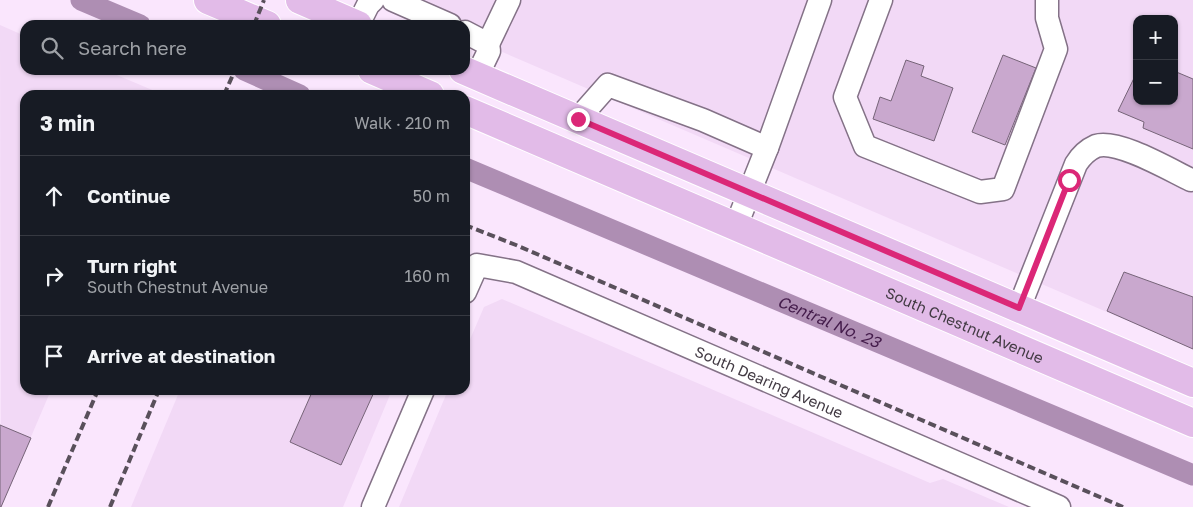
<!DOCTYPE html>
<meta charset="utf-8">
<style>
body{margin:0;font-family:"Golos Text",sans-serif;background:#242831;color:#f1f3f6}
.controls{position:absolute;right:15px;top:15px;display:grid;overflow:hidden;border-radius:10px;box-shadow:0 1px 4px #0004}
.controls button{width:45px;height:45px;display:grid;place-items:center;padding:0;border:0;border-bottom:1px solid #363941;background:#171b24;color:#f1f3f6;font:25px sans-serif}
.stop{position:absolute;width:15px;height:15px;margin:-11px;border:4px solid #db2777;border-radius:50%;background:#fff}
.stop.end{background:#db2777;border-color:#fff;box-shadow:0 1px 5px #0008}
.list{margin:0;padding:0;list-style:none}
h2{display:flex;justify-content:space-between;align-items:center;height:65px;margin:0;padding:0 20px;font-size:21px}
h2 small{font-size:16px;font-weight:400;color:#9ea1a6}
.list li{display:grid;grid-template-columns:32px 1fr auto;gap:15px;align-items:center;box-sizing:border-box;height:80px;padding:0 20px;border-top:1px solid #363941}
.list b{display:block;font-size:19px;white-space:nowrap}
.list p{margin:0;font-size:16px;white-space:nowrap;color:#9ea1a6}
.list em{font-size:16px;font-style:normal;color:#9ea1a6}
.icon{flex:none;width:28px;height:28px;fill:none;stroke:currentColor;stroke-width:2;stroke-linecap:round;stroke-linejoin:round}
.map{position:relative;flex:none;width:1193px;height:507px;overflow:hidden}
.search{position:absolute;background:#171b24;box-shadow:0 1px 4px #0004;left:20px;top:20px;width:450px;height:55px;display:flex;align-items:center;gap:12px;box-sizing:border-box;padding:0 18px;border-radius:15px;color:#9ea1a6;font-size:19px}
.panel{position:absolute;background:#171b24;box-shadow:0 1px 4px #0004;left:20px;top:90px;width:450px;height:305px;border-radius:15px}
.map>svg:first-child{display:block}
</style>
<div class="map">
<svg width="1193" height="507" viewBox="0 0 1193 507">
<rect width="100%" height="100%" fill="#fae6fd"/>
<g fill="#f2d9f6" fill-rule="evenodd">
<path d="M 380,0 L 1193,0 L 1193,349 L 465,36 ZM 1137,19 L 1174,19 L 1174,101 L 1137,101 Z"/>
<path d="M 0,25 L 25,36 L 25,70 L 105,70 L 164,95 L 25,95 L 25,390 L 51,390 L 1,507 Z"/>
<path d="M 502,299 L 930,483 L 943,479 L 1009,507 L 399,507 L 448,390 L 465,390 L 465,351 L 484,307 Z"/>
<path d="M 180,390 L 392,390 L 343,507 L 131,507 Z"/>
</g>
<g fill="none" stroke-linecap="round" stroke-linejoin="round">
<g stroke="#ae8eb3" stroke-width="21">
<path d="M 81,0 L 140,25"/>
<path d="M 244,70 L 300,95"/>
<path id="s1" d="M 465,168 L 1193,475"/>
</g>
</g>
<g fill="#c9a8ce" stroke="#766478">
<path d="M 1003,55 L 1036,68 L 1005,145 L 972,132 Z"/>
<path d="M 906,60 L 924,66 L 921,76 L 953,88 L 934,141 L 873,119 L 880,97 L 891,101 Z"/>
<path d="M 1174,71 L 1193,79 L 1193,149 L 1143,128 L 1144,122 L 1118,111 L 1137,72 L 1137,101 L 1174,101 Z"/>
<path d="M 1124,272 L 1193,297 L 1193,349 L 1107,311 Z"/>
<path d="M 313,390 L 375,390 L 341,465 L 290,442 Z"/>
<path d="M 0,425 L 31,438 L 1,507 L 0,507 Z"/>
</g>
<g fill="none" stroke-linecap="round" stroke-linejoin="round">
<g stroke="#847287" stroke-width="25">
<g id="minor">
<path d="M 393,0 L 450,25"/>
<path d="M 881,0 L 845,97 L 865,146 L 980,192 L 1003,189 L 1056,49 L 1047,18 L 1047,0"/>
<path d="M 358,25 L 368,5 L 373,0"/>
<path d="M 465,32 L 488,44 L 489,51 L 477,76"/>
<path d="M 488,44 L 509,0"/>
<path d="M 578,119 L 608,85 L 703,120 L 767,148"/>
<path d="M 736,226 L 767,148 L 820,0"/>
<path id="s2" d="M 465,292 L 477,265 L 516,272 L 1059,507"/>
<path d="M 1019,308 L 1076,164 C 1081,156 1087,150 1096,146 C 1118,139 1170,170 1191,180"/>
<path d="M 373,507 L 423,390"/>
</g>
</g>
<g stroke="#fff" stroke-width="30">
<g id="major">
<path d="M 208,0 L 267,25"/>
<path d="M 300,0 L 358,25"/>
<path d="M 372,70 L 430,95"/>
<path d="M 463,70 L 1193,383"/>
<path id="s3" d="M 465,110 L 1193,423"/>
</g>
</g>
<use href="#minor" stroke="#fff" stroke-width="22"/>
<use href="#major" stroke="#e2bbe8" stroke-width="28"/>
<g stroke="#59505b" stroke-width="4" stroke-dasharray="8 4" stroke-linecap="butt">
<path d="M 254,25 L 264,0"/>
<path d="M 224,95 L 235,70"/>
<path d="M 465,225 L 516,245 L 1123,507"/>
<path d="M 48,507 L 98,390"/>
<path d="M 110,507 L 159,390"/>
</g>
</g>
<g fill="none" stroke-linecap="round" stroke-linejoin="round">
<path stroke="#db2777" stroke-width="6" d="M 578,119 L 1019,308 L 1069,180"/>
</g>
<g text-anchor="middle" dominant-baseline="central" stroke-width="4.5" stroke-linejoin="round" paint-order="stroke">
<g font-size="15" fill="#423a43" stroke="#fae6fd">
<text stroke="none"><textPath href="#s3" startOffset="544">South Chestnut Avenue</textPath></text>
<text stroke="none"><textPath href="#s2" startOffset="345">South Dearing Avenue</textPath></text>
</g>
<g font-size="16" font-style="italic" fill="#441c4b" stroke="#fae6fd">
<text stroke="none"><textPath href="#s1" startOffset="395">Central No. 23</textPath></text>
</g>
</g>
</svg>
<div class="controls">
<button>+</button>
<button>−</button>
</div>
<div class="stop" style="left:1069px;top:180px"></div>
<div class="stop end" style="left:578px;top:119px"></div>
<div class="search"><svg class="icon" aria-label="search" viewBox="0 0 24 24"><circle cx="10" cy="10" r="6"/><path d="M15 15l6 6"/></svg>Search here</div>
<section class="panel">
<h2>3 min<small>Walk · 210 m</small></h2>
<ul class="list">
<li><svg class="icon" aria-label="ahead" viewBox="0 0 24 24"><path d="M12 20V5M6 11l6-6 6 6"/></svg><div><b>Continue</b></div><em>50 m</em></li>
<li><svg class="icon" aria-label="right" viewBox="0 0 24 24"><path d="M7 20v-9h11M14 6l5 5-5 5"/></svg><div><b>Turn right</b><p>South Chestnut Avenue</p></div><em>160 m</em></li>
<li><svg class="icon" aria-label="arrive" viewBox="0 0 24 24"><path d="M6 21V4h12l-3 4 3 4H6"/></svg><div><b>Arrive at destination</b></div></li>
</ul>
</section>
</div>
